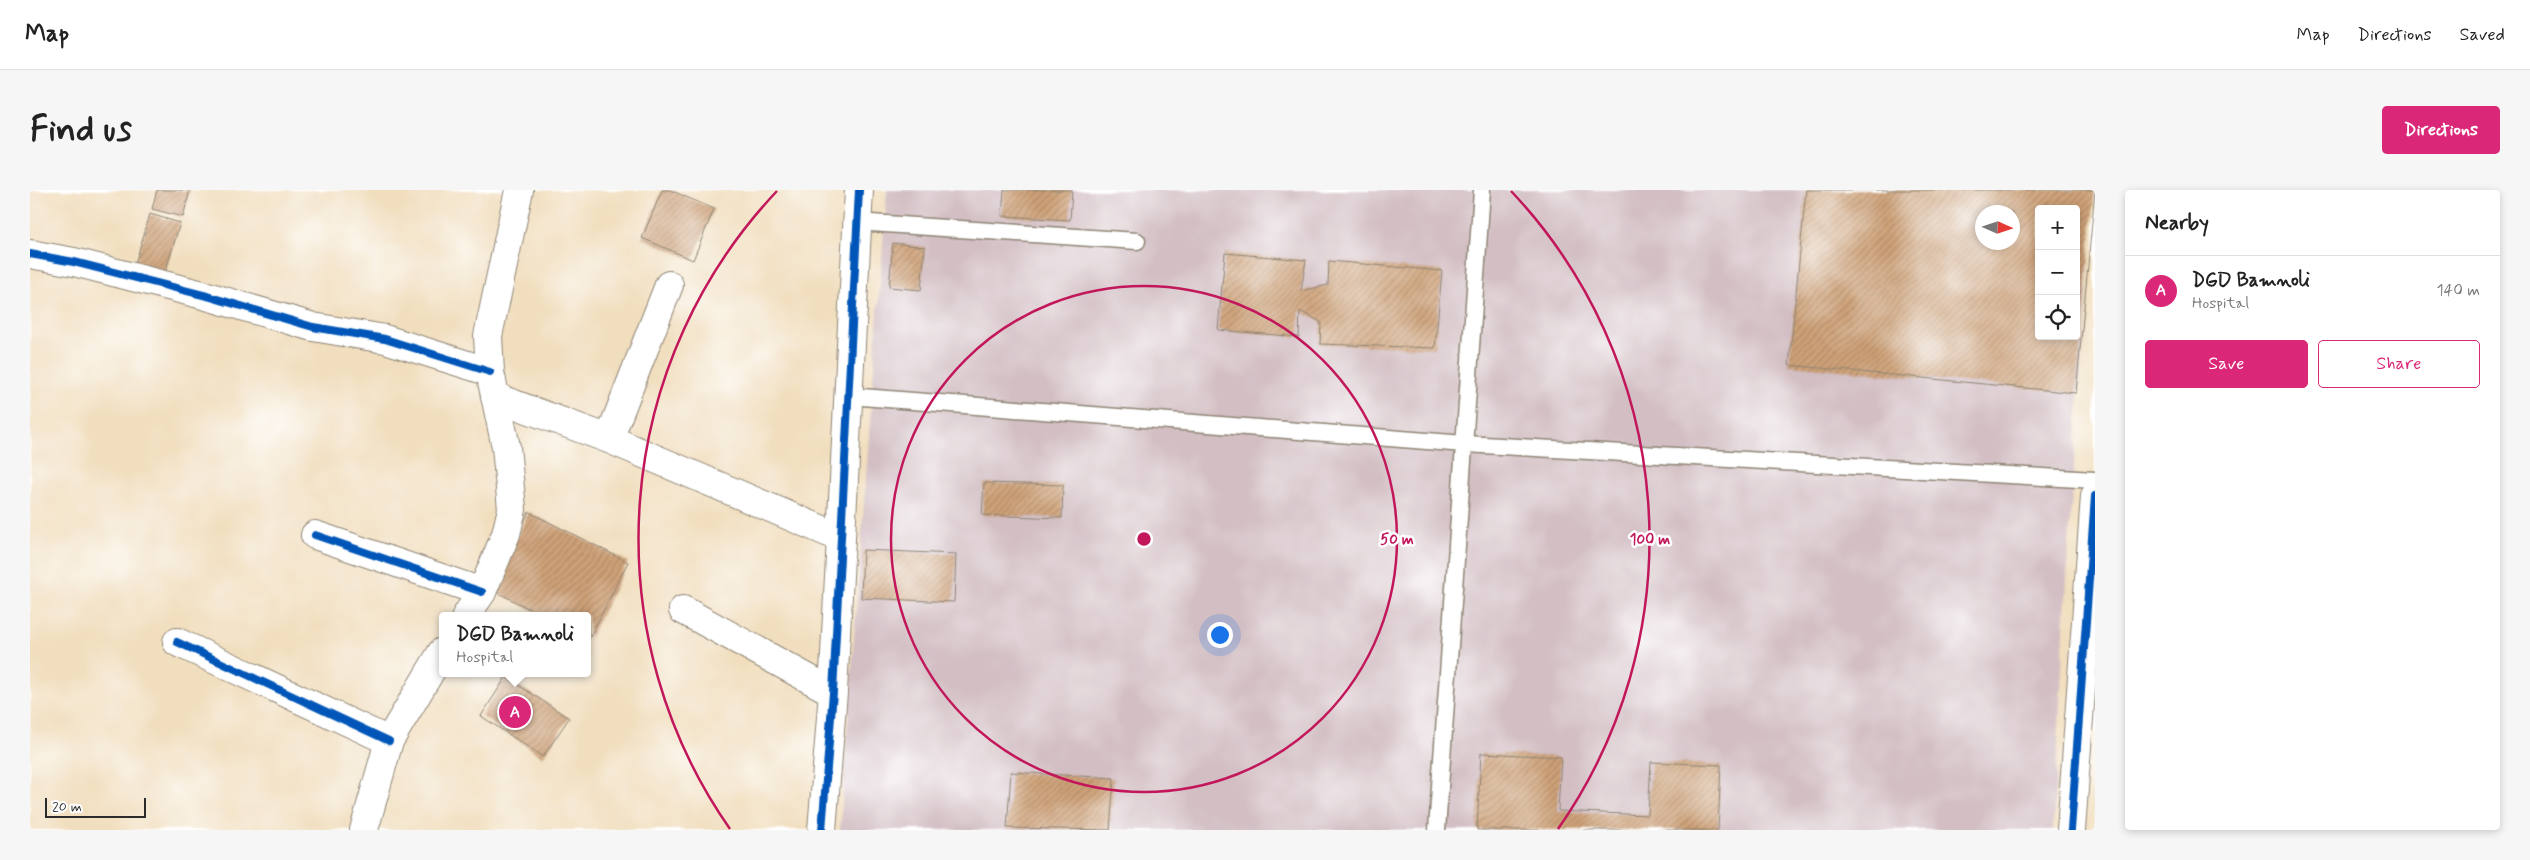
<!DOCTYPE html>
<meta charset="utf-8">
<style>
body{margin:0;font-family:Mynerve,sans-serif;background:#f6f6f6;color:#222}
.controls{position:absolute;right:15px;top:15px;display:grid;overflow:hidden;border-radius:5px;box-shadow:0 2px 8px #0003}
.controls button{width:45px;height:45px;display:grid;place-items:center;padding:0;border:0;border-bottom:1px solid #e0e0e0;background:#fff;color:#222;font:25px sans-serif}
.compass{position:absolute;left:1945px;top:15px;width:45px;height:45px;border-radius:50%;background:#fff;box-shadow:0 2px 8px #0003;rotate:93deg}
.scale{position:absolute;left:15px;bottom:12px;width:101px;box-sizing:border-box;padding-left:5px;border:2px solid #2b2b2b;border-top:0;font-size:14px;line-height:18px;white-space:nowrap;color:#2b2b2b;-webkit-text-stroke:4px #fff;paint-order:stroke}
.you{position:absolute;left:1189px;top:444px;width:18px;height:18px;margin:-12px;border:4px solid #fff;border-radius:50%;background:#1a73e8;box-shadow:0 0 0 8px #1a73e833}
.badge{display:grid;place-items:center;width:32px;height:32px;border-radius:50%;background:#db2777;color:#fff;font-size:16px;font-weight:700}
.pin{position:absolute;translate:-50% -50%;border:2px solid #fff;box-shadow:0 1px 5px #0006}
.popup{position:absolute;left:409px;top:422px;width:152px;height:65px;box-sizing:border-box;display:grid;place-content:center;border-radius:5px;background:#fff;filter:drop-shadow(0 1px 4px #0005);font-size:16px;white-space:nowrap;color:#767676}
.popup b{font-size:19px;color:#222}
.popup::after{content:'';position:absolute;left:50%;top:100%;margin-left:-10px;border:10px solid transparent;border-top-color:#fff}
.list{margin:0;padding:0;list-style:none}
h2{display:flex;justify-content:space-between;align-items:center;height:65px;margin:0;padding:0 20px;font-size:21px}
h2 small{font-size:16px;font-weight:400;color:#767676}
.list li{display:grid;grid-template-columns:32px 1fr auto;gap:15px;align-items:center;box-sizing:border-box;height:70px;padding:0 20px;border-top:1px solid #e0e0e0}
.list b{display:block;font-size:19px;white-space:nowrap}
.list p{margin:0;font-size:16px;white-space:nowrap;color:#767676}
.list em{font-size:16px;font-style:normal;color:#767676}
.actions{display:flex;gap:10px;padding:15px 20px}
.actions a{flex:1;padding:11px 0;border:1px solid #db2777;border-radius:5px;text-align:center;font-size:18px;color:#db2777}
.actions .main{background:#db2777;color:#fff}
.icon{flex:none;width:28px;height:28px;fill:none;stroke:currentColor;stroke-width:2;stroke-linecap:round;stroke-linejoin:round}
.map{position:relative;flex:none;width:2065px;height:640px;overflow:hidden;border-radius:5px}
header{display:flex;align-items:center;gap:30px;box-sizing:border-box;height:70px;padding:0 25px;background:#fff;border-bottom:1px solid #e0e0e0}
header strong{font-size:24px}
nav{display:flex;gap:28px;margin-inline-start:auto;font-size:18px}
.intro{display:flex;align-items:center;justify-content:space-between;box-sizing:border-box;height:120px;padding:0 30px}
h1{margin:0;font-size:35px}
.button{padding:12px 22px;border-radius:5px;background:#db2777;color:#fff;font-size:18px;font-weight:700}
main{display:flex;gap:30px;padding:0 30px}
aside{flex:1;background:#fff;border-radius:5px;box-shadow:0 2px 8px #0003}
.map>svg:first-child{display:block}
</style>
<header>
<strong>Map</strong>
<nav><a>Map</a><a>Directions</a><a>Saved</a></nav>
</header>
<div class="intro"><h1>Find us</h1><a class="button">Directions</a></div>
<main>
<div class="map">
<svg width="2065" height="640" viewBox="0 0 2065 640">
<defs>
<pattern id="building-hatch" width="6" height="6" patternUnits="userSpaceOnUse" patternTransform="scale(1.25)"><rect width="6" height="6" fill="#cfa278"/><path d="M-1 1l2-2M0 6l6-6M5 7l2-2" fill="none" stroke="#a88463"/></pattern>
</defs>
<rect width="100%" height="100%" fill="#fff"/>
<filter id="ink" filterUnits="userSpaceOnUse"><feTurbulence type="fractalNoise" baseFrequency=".02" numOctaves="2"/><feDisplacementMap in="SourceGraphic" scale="10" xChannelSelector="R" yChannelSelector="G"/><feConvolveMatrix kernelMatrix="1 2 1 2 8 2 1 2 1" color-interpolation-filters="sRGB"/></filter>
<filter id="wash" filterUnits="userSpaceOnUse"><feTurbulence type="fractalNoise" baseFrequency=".0096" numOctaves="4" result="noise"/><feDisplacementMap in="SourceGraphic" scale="20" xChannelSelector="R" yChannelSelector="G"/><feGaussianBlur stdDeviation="1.12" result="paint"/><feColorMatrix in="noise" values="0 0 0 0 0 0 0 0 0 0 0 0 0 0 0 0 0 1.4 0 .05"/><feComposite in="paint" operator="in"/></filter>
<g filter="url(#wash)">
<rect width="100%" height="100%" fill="#f1debe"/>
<path fill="#d2bec3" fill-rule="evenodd" d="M 857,0 L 2064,0 L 2041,317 L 2023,640 L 810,640 ZM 2009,19 L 2046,19 L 2046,146 L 2009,146 ZM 1952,22 L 1982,22 L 1982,52 L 1952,52 Z"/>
<g id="blocks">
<g fill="url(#building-hatch)" fill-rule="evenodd">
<path d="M 127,0 L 160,0 L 153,27 L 122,19 Z"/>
<path d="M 632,0 L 640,0 L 684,19 L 663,70 L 612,48 Z"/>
<path d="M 974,0 L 1042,0 L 1040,30 L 972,26 Z"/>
<path d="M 1776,0 L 2065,0 L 2046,203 L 1759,175 ZM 2009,19 L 2046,19 L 2046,146 L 2009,146 ZM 1952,22 L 1982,22 L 1982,52 L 1952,52 Z"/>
<path d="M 120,24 L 150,33 L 135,83 L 105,74 Z"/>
<path d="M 863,53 L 895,57 L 891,100 L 859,97 Z"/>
<path d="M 1195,63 L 1276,70 L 1271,101 L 1298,95 L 1299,71 L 1412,81 L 1405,158 L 1290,154 L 1291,132 L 1270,121 L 1269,147 L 1188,140 Z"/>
<path d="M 954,293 L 1033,295 L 1032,328 L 952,325 Z"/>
<path d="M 499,322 L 598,372 L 559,449 L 558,426 L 513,426 L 461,399 Z"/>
<path d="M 833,360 L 926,364 L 924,412 L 831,408 Z"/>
<path d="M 476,487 L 539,528 L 513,567 L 451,526 Z"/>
<path d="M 1451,563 L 1531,567 L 1528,621 L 1618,625 L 1621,572 L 1691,575 L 1688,640 L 1447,640 Z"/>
<path d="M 981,582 L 1084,588 L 1080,640 L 977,638 Z"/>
</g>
</g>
</g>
<g filter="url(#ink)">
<use href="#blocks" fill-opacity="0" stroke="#8e8474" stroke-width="1"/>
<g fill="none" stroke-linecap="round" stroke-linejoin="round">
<g stroke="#8e8474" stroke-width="19">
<g id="service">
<path d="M 826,32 L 1107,51"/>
<path d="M 819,206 L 1435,254 L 2065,290"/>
<path d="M 1407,640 L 1452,0"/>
</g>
</g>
<g stroke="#8e8474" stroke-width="30">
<g id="minor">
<path d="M 0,64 L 44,72 L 177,106 L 283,137 L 355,149 L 460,182"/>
<path d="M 465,207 L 579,249 L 811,348"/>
<path d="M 579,249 L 639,95"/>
<path d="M 285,345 L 452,402"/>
<path d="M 653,420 L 803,502"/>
<path d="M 436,426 L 452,402 L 476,344 L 482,319 L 476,257 L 460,182 L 458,146 L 489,0"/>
<path d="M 147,452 L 359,551"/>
<path d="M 334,640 L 359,551 L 412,462"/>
<path d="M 792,640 L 803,502 L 829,0"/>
</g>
</g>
<g stroke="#8e8474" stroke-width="30">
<path id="tertiary" d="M 2041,640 L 2065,306"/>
</g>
<use href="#service" stroke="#fff" stroke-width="16"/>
<use href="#minor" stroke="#fff" stroke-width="28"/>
<use href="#tertiary" stroke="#fff" stroke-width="28"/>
<g stroke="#fff" stroke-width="11">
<g id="cycleway">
<path d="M 0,64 L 44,72 L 177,106 L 283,137 L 355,149 L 460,182"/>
<path d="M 285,345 L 452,402"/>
<path d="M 147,452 L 359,551"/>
<path d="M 792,640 L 803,502 L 829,0"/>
<path d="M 2041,640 L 2065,306"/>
</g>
</g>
<use href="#cycleway" stroke="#0057b8" stroke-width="8"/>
</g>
</g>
<g fill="none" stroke="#c2185b" stroke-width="2.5">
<circle cx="1114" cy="349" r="253"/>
<path d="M700 639A506 506 0 0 1 747 1M1481 1A506 506 0 0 1 1528 639"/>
</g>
<circle cx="1114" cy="349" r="8" fill="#c2185b" stroke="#fff" stroke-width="2.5"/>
<g font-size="15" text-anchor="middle" font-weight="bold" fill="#c2185b" stroke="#fff" stroke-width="5" stroke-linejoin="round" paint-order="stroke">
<text x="1367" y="354">50 m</text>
<text x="1620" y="354">100 m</text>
</g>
</svg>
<div class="controls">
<button>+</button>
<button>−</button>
<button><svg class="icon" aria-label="locate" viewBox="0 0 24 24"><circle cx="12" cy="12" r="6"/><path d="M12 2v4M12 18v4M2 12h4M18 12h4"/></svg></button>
</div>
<svg class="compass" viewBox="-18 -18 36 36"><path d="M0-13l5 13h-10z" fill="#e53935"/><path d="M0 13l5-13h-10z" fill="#767676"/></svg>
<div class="scale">20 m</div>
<div class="you"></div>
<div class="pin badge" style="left:485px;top:522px">A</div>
<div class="popup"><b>DGD Bamnoli</b>Hospital</div>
</div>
<aside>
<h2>Nearby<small></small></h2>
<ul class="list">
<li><span class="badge">A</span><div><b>DGD Bamnoli</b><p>Hospital</p></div><em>140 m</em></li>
</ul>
<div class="actions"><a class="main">Save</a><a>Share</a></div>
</aside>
</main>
